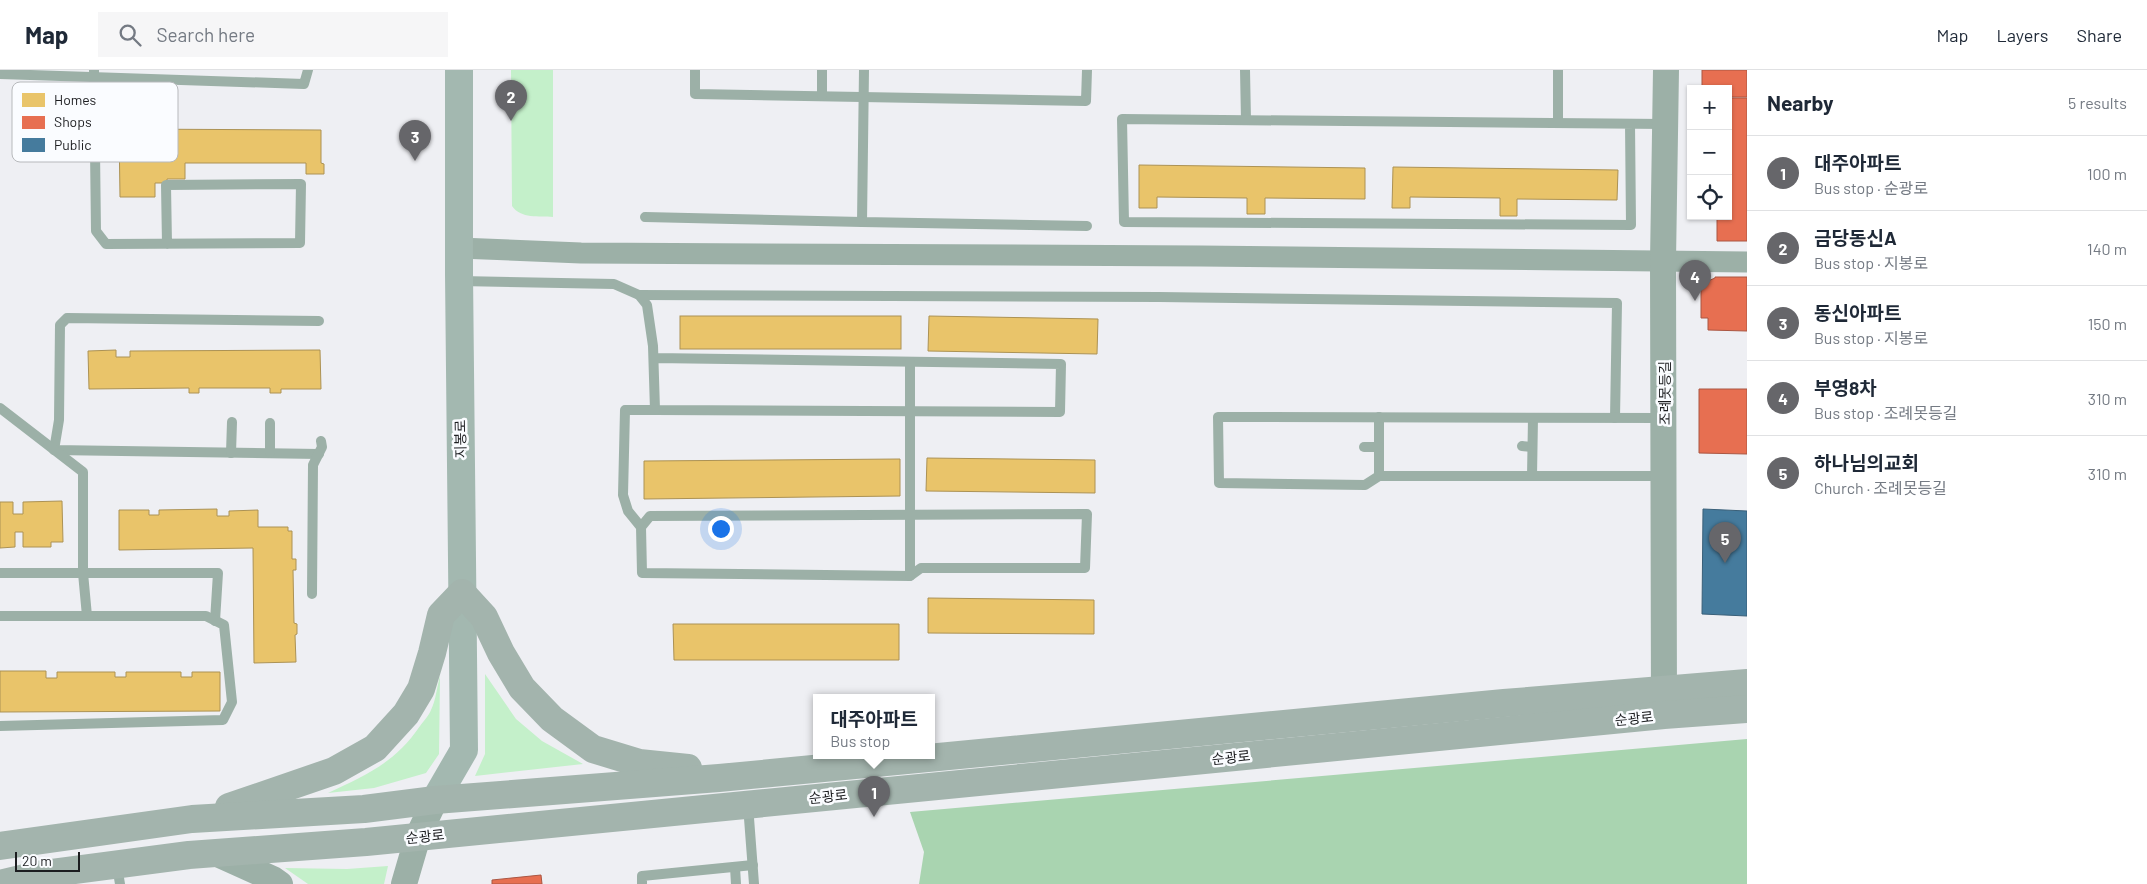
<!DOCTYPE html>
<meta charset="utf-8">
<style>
body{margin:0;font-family:Barlow,"Noto Sans KR",sans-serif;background:#f6f6f7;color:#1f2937}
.controls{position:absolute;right:15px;top:15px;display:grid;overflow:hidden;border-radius:0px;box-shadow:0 1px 4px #0004}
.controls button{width:45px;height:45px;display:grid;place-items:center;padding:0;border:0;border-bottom:1px solid #e0e1e3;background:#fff;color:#1f2937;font:25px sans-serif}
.scale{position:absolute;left:15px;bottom:12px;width:65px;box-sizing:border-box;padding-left:5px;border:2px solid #1c1d20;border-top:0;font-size:14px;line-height:18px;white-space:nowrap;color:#1c1d20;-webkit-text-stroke:4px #fafcff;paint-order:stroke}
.you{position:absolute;left:720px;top:458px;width:18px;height:18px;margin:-12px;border:4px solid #fff;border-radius:50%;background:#1a73e8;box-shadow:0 0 0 8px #1a73e833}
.badge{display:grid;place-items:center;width:32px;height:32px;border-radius:50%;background:#66666a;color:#fff;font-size:16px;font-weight:700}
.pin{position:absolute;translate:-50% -41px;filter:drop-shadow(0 1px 2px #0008)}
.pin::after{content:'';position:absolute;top:26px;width:18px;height:15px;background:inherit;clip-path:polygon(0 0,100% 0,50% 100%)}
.popup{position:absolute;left:813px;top:624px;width:122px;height:65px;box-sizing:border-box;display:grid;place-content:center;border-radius:0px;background:#fff;filter:drop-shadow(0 1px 4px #0005);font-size:16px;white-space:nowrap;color:#747a83}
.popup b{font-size:19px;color:#1f2937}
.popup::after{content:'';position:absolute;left:50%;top:100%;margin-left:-10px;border:10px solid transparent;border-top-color:#fff}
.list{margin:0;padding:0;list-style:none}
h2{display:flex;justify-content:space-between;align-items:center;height:65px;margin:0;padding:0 20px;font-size:21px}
h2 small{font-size:16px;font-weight:400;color:#747a83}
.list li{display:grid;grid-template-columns:32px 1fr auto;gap:15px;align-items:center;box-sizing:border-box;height:75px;padding:0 20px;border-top:1px solid #e0e1e3}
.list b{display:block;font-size:19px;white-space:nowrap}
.list p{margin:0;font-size:16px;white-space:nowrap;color:#747a83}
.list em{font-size:16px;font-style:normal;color:#747a83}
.icon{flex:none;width:28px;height:28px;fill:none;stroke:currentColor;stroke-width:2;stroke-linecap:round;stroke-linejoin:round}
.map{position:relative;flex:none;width:1747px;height:814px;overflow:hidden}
header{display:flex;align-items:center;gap:30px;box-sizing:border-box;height:70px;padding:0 25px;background:#fff;border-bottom:1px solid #e0e1e3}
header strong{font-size:24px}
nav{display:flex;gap:28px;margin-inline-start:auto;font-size:18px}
.search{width:350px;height:45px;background:#f6f6f7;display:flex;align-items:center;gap:12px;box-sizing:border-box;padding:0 18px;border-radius:0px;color:#747a83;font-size:19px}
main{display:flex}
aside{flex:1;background:#fff}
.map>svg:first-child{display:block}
</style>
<header>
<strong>Map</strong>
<div class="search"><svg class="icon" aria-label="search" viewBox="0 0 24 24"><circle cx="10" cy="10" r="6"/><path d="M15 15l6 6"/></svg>Search here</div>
<nav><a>Map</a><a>Layers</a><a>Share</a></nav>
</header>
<main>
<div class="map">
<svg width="1747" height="814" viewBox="0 0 1747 814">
<rect width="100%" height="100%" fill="#eeeff3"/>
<g fill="#c4f0ca">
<path d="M 511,0 L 553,0 L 553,147 C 539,146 521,149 512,136 Z"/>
<path d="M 485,604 L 516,649 L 542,671 L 583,694 L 475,706 L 485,684 Z"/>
<path d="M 440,606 L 439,684 L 426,703 L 374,718 L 328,723 C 366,705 395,693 420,656 C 424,651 429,645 431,640 C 436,630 437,616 440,606 Z"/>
<path d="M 388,796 L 384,814 L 308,814 L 285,798 L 347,799 Z"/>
</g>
<path fill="#a9d4b0" d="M 1747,669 L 1747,814 L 919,814 L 924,782 L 910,742 Z"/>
<g fill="#e9c46a" stroke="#ac9254">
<path d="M 119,59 L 321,60 L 321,93 L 324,94 L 324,104 L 306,104 L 306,93 L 185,93 L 185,109 L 167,109 L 167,113 L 155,113 L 155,127 L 120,127 Z"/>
<path d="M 1139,95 L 1365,98 L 1365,129 L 1265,128 L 1265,144 L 1247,144 L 1247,128 L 1157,127 L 1157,138 L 1139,138 Z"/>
<path d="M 1393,97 L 1618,100 L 1617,130 L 1517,129 L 1517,146 L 1500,146 L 1500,128 L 1410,127 L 1410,138 L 1392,138 Z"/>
<rect x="680" y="246" width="221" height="33"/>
<path d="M 929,246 L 1098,249 L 1097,284 L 928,281 Z"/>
<path d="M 116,280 L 116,287 L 130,287 L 130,281 L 320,280 L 321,319 L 281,319 L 281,323 L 270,323 L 270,318 L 199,318 L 199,323 L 189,323 L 189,318 L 89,319 L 88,281 Z"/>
<path d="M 927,388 L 1095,390 L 1095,423 L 926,421 Z"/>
<path d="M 900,389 L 900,426 L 644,429 L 644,391 Z"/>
<path d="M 62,431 L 63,472 L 51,472 L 51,477 L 23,477 L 23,462 L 15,462 L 15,477 L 0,478 L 0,432 L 13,432 L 13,444 L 23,444 L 23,432 Z"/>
<path d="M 217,439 L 217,446 L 229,446 L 229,441 L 258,440 L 258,457 L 288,457 L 288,461 L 292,461 L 292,489 L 296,489 L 296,500 L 293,500 L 294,553 L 297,554 L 297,564 L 295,565 L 296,592 L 254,593 L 253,478 L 119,480 L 119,440 L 149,440 L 149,445 L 159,445 L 159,440 Z"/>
<path d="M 928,528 L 1094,530 L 1094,564 L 928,563 Z"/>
<path d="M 673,554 L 899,554 L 899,590 L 674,590 Z"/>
<path d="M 0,601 L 46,601 L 46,608 L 57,608 L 57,602 L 115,602 L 115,607 L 126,607 L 126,602 L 181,602 L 181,607 L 192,607 L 192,602 L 220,602 L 220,641 L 0,642 Z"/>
</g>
<g fill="#e76f51" stroke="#aa5642">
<path d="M 1702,0 L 1747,0 L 1747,27 L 1728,27 L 1728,19 L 1702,19 Z"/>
<path d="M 1728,28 L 1747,28 L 1747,171 L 1717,171 L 1717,146 L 1728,146 Z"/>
<path d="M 1715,207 L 1747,207 L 1747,261 L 1708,260 L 1708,248 L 1701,248 L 1701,214 L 1706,214 L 1708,211 L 1715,208 Z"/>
<path d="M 1699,319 L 1747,319 L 1747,384 L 1699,383 Z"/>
<path d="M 541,805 L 542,814 L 492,814 L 492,810 Z"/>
</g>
<path fill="#457b9d" stroke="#395f78" d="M 1703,439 L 1747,441 L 1747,546 L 1702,544 Z"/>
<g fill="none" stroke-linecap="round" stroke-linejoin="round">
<g stroke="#9cb0a7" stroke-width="10">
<path d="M 94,0 L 96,161 L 106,174 L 300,173 L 301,114 L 166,115 L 167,174"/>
<path d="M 695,0 L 695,24 L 1086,31 L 1087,0"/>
<path d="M 864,0 L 862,152 L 1087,156"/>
<path d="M 1245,0 L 1246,50"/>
<path d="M 1558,0 L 1558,53"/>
<path d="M 0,4 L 304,14 L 308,0"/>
<path d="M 822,26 L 822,0"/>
<path d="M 1630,54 L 1631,155 L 1124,152 L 1122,49 L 1664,54"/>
<path d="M 645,147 L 862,152"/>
<path d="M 460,211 L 614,214 L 639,225 L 647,235 L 653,276 L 655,340 L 1060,342 L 1061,294 L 654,288"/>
<path d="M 639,225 L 1159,227 L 1617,233 L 1615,348"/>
<path d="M 319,251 L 67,248 L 60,255 L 59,350 L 54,380 L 319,384"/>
<path d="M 0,338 L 83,402 L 83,503 L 87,546"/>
<path d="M 1379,347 L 1379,406"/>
<path d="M 270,353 L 270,383"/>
<path d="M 1522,376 L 1532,377"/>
<path d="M 1364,377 L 1379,377"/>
<path d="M 231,383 L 232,352"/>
<path d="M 1532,406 L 1533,348"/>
<path d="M 1662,406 L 1379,406 L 1365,415 L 1219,413 L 1218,347 L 1664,348"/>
<path d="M 641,457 L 650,446 L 1087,444 L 1085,498 L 921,498 L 910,506 L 642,503 L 641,457 L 628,441 L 623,425 L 625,340 L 655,340"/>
<path d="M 0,503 L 218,503 L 215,551"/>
<path d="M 910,506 L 910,292"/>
<path d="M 312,524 L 313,395 L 322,377 L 321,371"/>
<path d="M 0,546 L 206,546 L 224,555 L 232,632 L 223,650 L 0,656"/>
<path d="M 748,735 L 754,814"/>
<path d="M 117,796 L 120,814"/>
<path d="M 735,797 L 736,814"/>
<path d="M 642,814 L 642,806 L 753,795"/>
</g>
<path stroke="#9cb0a7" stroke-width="21" d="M 459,178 L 581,183 L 1201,186 L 1747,192"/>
<g stroke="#9cb0a7" stroke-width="26">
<path d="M 1664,642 L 1663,191 L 1666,0"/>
<path d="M 215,783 L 273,809 L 280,814"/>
<path d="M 404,814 L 418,766 L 435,730"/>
</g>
<path stroke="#a3b8b0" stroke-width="28" d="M 435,730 L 464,680 L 459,204 L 459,0"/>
<g stroke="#a3b4ad" stroke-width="28">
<path d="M 229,737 L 334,701 L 375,678 L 406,644 L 421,619 L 432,583 L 441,545 L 462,523 L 484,547 L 501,583 L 522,618 L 552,649 L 593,679 L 639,693 L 688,698"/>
<path d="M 0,776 L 192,749 L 364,739 L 435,730 L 719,708 L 1504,633 L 1747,613"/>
<path d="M 0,814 L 37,805 L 189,785 L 366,772 L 1664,645 L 1747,639"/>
</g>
</g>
<g text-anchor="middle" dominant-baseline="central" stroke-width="5" stroke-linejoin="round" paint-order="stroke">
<g font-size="14" fill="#1c1d20" stroke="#fafcff">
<text transform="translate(1664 323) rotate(-90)">조례못등길</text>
<text transform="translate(460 369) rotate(-91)">지봉로</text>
<text transform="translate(1634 648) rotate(-6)">순광로</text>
<text transform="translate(1231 687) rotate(-6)">순광로</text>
<text transform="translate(828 726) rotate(-6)">순광로</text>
<text transform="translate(425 766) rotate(-6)">순광로</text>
</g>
</g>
<rect x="12" y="12" width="166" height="80" rx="8" fill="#fafcff" stroke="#b7b9bc" stroke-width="1"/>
<rect x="22" y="23" width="23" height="14" fill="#e9c46a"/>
<rect x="22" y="46" width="23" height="13" fill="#e76f51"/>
<rect x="22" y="68" width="23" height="14" fill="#457b9d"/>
<g font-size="14" fill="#1c1d20">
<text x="54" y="35">Homes</text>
<text x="54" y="57">Shops</text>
<text x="54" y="80">Public</text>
</g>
</svg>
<div class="controls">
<button>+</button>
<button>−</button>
<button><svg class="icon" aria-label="locate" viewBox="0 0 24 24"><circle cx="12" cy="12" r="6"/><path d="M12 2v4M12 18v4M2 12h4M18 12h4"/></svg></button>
</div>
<div class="scale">20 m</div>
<div class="you"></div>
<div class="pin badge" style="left:874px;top:747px">1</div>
<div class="popup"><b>대주아파트</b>Bus stop</div>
<div class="pin badge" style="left:511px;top:51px">2</div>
<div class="pin badge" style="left:415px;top:91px">3</div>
<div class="pin badge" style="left:1695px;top:231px">4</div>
<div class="pin badge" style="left:1725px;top:493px">5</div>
</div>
<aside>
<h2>Nearby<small>5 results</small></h2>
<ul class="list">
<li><span class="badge">1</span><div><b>대주아파트</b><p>Bus stop · 순광로</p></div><em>100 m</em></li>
<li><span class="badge">2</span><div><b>금당동신A</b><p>Bus stop · 지봉로</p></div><em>140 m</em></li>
<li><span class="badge">3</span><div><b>동신아파트</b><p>Bus stop · 지봉로</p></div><em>150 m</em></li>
<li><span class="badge">4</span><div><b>부영8차</b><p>Bus stop · 조례못등길</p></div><em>310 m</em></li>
<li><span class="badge">5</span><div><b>하나님의교회</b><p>Church · 조례못등길</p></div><em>310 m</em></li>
</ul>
</aside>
</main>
